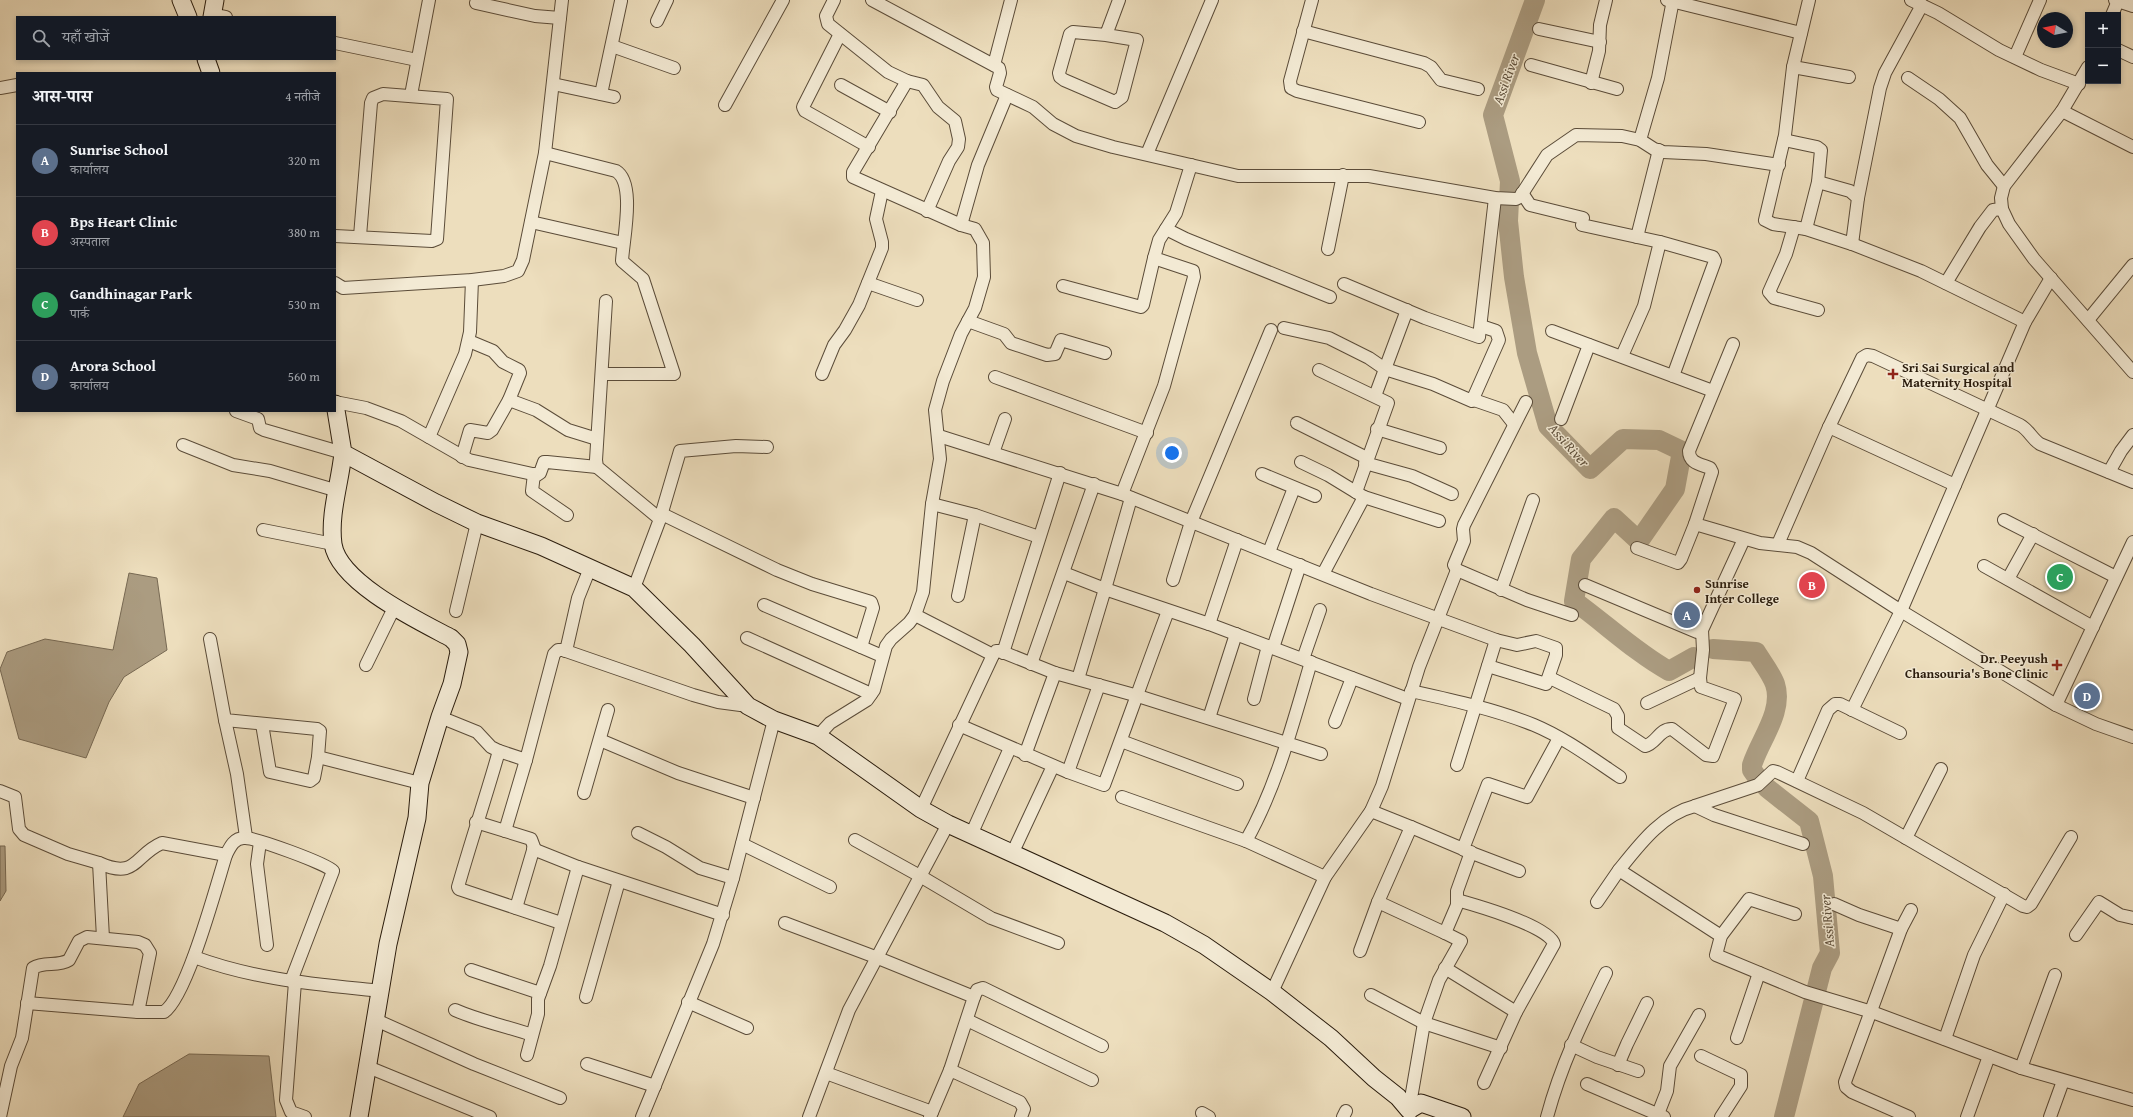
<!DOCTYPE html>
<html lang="hi">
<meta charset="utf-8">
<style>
body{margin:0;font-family:"Gentium Book Plus","Noto Serif Devanagari",serif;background:#242831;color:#f1f3f6}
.controls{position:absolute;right:12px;top:12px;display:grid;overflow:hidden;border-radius:0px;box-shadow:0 2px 6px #0003}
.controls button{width:36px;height:36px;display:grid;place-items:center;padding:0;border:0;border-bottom:1px solid #363941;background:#171b24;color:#f1f3f6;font:20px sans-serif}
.compass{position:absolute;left:2037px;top:12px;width:36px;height:36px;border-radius:50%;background:#171b24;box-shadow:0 2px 6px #0003;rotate:280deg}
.you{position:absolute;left:1172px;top:453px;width:14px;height:14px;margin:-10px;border:3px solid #fff;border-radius:50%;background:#1a73e8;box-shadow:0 0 0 6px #1a73e833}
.badge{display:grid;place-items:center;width:26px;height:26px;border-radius:50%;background:#c59692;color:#fff;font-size:13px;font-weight:700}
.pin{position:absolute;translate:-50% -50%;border:2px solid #fff;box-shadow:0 1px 4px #0006}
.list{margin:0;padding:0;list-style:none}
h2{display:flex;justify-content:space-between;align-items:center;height:52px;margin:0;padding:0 16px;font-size:17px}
h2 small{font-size:13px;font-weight:400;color:#9ea1a6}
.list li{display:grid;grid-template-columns:26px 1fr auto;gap:12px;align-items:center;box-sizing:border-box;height:72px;padding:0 16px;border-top:1px solid #363941}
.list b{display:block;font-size:15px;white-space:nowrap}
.list p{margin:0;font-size:13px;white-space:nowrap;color:#9ea1a6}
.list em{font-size:13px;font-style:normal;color:#9ea1a6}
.icon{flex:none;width:22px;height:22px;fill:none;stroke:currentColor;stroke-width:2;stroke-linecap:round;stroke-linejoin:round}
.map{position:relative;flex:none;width:2133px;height:1117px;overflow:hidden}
.search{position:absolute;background:#171b24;box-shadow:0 2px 6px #0003;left:16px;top:16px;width:320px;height:44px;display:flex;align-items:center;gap:10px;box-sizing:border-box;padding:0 14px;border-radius:0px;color:#9ea1a6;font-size:15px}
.panel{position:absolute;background:#171b24;box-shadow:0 2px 6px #0003;left:16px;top:72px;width:320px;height:340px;border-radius:0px}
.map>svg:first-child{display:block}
</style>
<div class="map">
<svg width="2133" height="1117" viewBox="0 0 2133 1117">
<rect width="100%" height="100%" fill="#eddebd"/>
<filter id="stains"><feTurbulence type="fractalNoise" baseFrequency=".005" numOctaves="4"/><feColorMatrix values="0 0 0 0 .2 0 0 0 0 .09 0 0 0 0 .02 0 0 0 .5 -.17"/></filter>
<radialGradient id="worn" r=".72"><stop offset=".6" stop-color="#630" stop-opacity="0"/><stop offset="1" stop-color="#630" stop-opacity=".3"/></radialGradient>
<g fill="#ab9c81" stroke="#776953">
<path d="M 129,573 L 157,578 L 167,650 L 124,677 L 109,702 L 86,758 L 19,739 L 0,669 L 7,652 L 45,639 L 113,650 Z"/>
<path d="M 0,846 L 5,846 L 6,891 L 0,901 Z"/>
<path d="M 189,1054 L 269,1056 L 276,1117 L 123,1117 L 139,1084 Z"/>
</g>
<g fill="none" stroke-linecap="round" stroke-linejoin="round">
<g stroke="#ab9c81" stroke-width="20">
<path d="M 1535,0 L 1493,115 L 1510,181 L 1508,221 L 1514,277 L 1527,353 L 1548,426 L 1590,469 L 1623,439 L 1659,440 L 1682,451 L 1675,489 L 1639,541 L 1614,518 L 1581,559 L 1574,601 C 1606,624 1635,652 1669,671 L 1694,657"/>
<path d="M 1713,649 L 1756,652 C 1762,662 1771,673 1775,684 C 1784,711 1760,740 1752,765 L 1752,770 L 1757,777"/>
<path d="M 1767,788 L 1809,821 L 1823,876 L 1830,953 L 1822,968 L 1784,1117"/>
</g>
<g stroke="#5b4c39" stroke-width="14">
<g id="street">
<path d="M 834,0 L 826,16 L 828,24 L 888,72 L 907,81 L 923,85 L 938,107 L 955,121 L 959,139 L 958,147 L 949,161 L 927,211"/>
<path d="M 872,0 L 999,68 L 1000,73 L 996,87 L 997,90 L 1033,107 L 1053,124 L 1076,136 L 1113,147 L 1238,176 L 1369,176 L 1495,198 L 1516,199 L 1520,197 L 1547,155 L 1576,135 L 1622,136 L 1640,140 L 1654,149 L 1663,152 L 1706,154 L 1779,165"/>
<path d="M 1312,0 L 1290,81 L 1291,88 L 1297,91 L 1419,122"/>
<path d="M 1667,0 L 1801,33"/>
<path d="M 1809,0 L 1793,67 L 1785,135 L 1765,220 L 1773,224 L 1806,229 L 1852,244 L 1921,271 L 2025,322"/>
<path d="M 1911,0 L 1938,13 L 1999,50 L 2041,70 L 2079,84"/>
<path d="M 2115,0 L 2133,6"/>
<path d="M 476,3 L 535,16 L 560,18"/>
<path d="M 212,14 L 226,17"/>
<path d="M 2112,15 L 2118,1"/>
<path d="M 657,21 L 667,0"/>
<path d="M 1539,29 L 1600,42"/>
<path d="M 1303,31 L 1424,63 L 1431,67 L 1441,80 L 1478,89"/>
<path d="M 840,34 L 803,107 L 805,111 L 869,147"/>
<path d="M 1106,35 L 1137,40 L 1122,97 L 1115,102 L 1064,80 L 1060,77 L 1059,73 L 1070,34 L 1073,32 L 1106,35 L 1119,0"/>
<path d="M 335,43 L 417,60"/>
<path d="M 612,46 L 674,68"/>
<path d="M 2118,50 L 2133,57"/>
<path d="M 2015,57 L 2040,0"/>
<path d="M 994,65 L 1011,0"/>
<path d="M 1531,65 L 1617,89"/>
<path d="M 1793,67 L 1849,77"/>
<path d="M 2088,67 L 2062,111 L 2004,186 L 2001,198 L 2002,209 L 2009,224 L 2034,259 L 2133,372"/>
<path d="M 1908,78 L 1939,99 L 1960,118 L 1987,165 L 2004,186"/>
<path d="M 1591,83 L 1599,51 L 1600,25 L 1606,0"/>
<path d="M 553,84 L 614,97"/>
<path d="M 841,85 L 890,112"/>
<path d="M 0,88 L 17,85"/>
<path d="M 601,94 L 621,1"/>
<path d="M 411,95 L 429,0"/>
<path d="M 725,105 L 783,0"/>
<path d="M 2062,111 L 2133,147"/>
<path d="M 1640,140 L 1658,78 L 1673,0"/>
<path d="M 1784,140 L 1817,147 L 1821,150 L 1818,182 L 1806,229"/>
<path d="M 545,153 L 616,171 C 636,183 623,240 622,261 L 643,279 L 674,374 L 603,374"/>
<path d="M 1147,154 L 1212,0"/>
<path d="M 1818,182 L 1850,191 L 1858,198 L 1852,244"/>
<path d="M 1522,193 L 1530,205 L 1583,218"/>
<path d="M 1858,198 L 1880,88 L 1885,73 L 1922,5"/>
<path d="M 531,222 L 623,243"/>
<path d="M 961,225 L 978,165 L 1007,95"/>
<path d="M 1582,225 L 1660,242 L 1644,306 L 1622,356"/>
<path d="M 1794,227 L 1786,254 L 1769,292 L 1774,298 L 1818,310"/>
<path d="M 1166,229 L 1186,239 L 1330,297"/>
<path d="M 335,236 L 432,241 L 437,239 L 447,99 L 383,94 L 373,98 L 371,103 L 360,236"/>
<path d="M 1637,237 L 1659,150"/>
<path d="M 1660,242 L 1713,257 L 1715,261 L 1673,376"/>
<path d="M 1328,249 L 1343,175"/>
<path d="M 335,283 L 343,288 L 472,280 L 504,276 L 518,271 L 523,260 L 545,153 L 562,0"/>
<path d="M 868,283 L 917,300"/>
<path d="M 1946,283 L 1980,227 L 1993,210 L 2002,209"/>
<path d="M 1344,284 L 1425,318 L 1479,337 L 1495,198"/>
<path d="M 1063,286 L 1141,307 L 1143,305 L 1154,258"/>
<path d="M 606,301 L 596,460 L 597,467 L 660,519 L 634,588"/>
<path d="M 2088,320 L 2133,265"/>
<path d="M 968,321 L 1004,334 L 1011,343 L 1047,355 L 1055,354 L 1061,340 L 1105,353"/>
<path d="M 1284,328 L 1329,338 L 1369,358 L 1385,369 L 1433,384 L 1472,401 L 1499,340 L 1496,331 L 1481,326"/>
<path d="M 1552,331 L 1713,391"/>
<path d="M 1733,344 L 1689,451 C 1689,463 1700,464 1710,468 L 1712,472 L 1695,524 L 1760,543 L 1797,547 L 1811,553 L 1901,611 L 2056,705 L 2096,724 L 2133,737"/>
<path d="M 1319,370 L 1388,403 L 1356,492"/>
<path d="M 822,374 L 834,345 L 845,330 L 859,305 L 882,248 L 882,242 L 876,219 L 882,191"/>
<path d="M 995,377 L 1147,433"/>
<path d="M 1375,396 L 1407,310"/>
<path d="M 509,400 L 536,410 L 568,430 L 597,439"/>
<path d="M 1474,400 L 1503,410 L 1514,424"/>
<path d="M 335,402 L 366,408 L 401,421 L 469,460 L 537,475 L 540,473 L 544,462 L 547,462 L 597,467"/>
<path d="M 1526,402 L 1464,525 L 1463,529 L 1464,541 L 1454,565 L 1457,570 L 1527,600 L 1572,615"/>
<path d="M 236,411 L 258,419 L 260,428 L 264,430 L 343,453"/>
<path d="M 1561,419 L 1589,345"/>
<path d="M 1297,423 L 1367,458"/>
<path d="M 1377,429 L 1440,448"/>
<path d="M 939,436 L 1122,494 L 1371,594 L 1496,640 L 1517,645 L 1536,641 L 1556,648 L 1556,655 L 1546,684 L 1488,666"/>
<path d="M 429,437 L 465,354 L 470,332 L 472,280"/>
<path d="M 183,445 L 233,465 L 270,471 L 338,491"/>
<path d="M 993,453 L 1005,419"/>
<path d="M 462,457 L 470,430 L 488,433 L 492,430 L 509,400 L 520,373 L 519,370 L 503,362 L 493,351 L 469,341"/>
<path d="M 1301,462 L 1328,475 L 1364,497 L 1323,574"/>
<path d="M 1365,463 L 1412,476 L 1452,494"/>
<path d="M 2109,472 L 2121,451 L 2133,435"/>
<path d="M 534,474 L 532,491 L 567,515"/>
<path d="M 1262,474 L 1315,496"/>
<path d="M 1955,485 L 1829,427 L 1862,358 L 1867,355 L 1873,356 L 2020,425 C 2029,430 2032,439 2040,444 L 2133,482"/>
<path d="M 1122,494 L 1164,386 L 1194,277 L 1193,271 L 1154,258 L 1159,240 L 1176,213 L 1191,165"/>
<path d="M 1364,497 L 1439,521"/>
<path d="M 932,504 L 975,515 L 1039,537"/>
<path d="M 662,514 L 777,570 L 812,584 L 871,602 L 873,608 L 861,647"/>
<path d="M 660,519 L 680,451 L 736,446 L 767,447"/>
<path d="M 2004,520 L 2116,577"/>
<path d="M 263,530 L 333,544"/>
<path d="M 1778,544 L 1829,427"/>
<path d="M 1637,548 L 1678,563 L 1681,559 L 1695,524"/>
<path d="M 1269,552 L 1294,488"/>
<path d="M 1984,566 L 2093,627"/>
<path d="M 1064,573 L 1105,589 L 1131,498"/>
<path d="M 2008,579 L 2033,534"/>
<path d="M 1173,580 L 1191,522 L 1271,330"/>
<path d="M 1585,585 L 1697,632 L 1702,630 L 1744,539"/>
<path d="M 1501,590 L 1533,500"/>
<path d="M 958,596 L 975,515"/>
<path d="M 764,605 L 882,656"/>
<path d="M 456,611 L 477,523"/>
<path d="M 915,615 L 993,655 L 996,651 L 1000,651 L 1055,673 L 1138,696 L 1321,754"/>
<path d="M 1209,624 L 1408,699"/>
<path d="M 747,638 L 871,694"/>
<path d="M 210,639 L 225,720 L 317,729 L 320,731 L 318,757 L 420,783"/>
<path d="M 1273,648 L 1300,565"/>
<path d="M 563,650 L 566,651 L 578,598 L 590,568"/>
<path d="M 1003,653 L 1060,473"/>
<path d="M 1303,659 L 1320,610"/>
<path d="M 1031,664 L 1094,484"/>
<path d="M 366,665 L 394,608"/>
<path d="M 1550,678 L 1614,709 L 1618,716 L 1618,728 L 1645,746 C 1656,744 1660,728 1672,729 L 1706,755 L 1713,756 L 1735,699 L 1701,687 L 1700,678 L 1703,650 L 1702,630"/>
<path d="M 1078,679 L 1105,589 L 1209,624 L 1237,540"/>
<path d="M 1411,691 C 1452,700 1494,709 1534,725 C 1565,738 1593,759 1620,777"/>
<path d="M 1254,699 L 1268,646"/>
<path d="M 1647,703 L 1700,678"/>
<path d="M 2056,705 L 2133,542"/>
<path d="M 1852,710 L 1901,611 L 2025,322 L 2051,278"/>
<path d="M 440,717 L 477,732 L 491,747 L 499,751 L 526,760 L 554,654 L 558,650 L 563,650 L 693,695 L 718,702 L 748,706"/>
<path d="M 1209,718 L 1236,634"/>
<path d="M 225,720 L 237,774 L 246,837"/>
<path d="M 1335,722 L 1352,678"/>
<path d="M 262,724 L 270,772 L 310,781 L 314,778 L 318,757"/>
<path d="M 959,725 L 1068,772 L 1099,685"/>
<path d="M 818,736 L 830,723 L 867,700 L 874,690 L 886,646 L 891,639 L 909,623 L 915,615 L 923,592 L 932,504 L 940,459 L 935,410 L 943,381 L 961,334 L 975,308 L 984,277 L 983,243 L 975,229 L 961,225 L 853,177 L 853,172 L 907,81"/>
<path d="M 600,740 L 678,773 L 754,798"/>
<path d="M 1121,741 L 1237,784"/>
<path d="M 499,751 C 486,797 471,841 458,887 L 459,889 L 561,923"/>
<path d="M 1025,755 L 1055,673"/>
<path d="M 1457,765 L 1496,640"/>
<path d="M 1068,772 L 1104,785 C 1126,727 1146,669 1168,611"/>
<path d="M 1797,781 L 1828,710 L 1835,704 L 1840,704 L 1900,733"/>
<path d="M 0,791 L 15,797 L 19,829 L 24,835 L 68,854 L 99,863"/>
<path d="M 584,793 L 608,710"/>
<path d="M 1122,797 L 1246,841 L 1325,877"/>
<path d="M 1695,806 C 1662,814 1639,845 1619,870 L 1721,936"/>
<path d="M 921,809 L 993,655"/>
<path d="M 476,822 L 531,839 L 534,847 L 516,908"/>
<path d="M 1411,827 L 1463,849 L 1488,784 L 1527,797 L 1559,738"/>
<path d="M 505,831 L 526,760"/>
<path d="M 638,833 L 666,847 L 700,868 L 733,878"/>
<path d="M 971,835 L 1010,748"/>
<path d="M 1906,838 L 1941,769"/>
<path d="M 855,840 L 920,876 L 991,918 L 1058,943"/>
<path d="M 1246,841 C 1277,786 1293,723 1311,662"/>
<path d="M 260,842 L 257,864 L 267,945"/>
<path d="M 742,844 L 830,887"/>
<path d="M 1803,844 L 1714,815 L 1695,806 L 1758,785 L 1773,771 L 1777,772 L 1863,813 L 2023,906 L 2027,907 L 2031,904 L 2071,837"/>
<path d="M 533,849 L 578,867 L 723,915"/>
<path d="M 1464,850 L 1519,871"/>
<path d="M 1012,854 L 1053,766"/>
<path d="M 1457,900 C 1475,905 1549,926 1554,944 L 1516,1012 L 1484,1083"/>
<path d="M 1378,902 L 1445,933"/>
<path d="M 1597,902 L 1619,870"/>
<path d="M 1834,904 L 1859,915 L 1901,929"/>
<path d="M 1795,914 L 1749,899 L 1721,936 L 1716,955 L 1805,992 L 1872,1012 L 2021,1068 L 2133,1100"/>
<path d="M 785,923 L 878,958 L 974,997 L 950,1070"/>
<path d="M 2076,935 L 2099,902 L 2120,915 L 2133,918"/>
<path d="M 103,938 L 99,863 C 137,880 134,855 162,843 L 226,855"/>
<path d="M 1360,951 L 1378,902 L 1411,827 L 1371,811"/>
<path d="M 194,957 C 256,980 315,984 381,991"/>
<path d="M 1445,968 L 1516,1012"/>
<path d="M 471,970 L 540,993"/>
<path d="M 295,982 L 286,1100 L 291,1112 L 305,1117"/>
<path d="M 1272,992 L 1325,877 L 1371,811 L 1382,786 L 1419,667 L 1457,570"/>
<path d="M 1371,995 L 1424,1023 L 1501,1048"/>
<path d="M 586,997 L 619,881"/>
<path d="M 974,997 L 977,990 L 983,988 L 1102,1046"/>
<path d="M 688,1002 L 747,1028"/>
<path d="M 27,1003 L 138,1012"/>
<path d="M 455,1010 C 480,1021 506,1026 532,1035"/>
<path d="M 376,1020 L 474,1064 L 560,1098"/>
<path d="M 967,1020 L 1092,1080"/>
<path d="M 1737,1038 L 1759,973"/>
<path d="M 1945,1039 L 1974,955 L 2004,894"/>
<path d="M 1571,1045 L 1597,1057 L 1638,1071"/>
<path d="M 527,1055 L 538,1014 L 538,999 L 550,966 L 578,867"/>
<path d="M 1701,1056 L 1741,1075 L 1741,1086 L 1721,1117"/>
<path d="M 587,1064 L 655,1086"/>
<path d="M 1618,1065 L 1627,1044 L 1647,1003"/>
<path d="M 368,1067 L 490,1117"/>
<path d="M 2021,1068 L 2055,975"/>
<path d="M 826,1073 L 932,1112"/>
<path d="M 1587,1084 L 1664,1117"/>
<path d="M 1202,1113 L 1209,1117"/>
<path d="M 1410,1114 L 1409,1110 L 1424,1023 L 1439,980 L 1461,941 L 1445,933 L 1457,905 L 1457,891 L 1471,852"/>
<path d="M 1658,1114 L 1667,1091 L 1670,1066 L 1699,1015"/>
<path d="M 0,1117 L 11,1066 L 22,1038 L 33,968 C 44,961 58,967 69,960 L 79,941 L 87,937 L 138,942 L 145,945 L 150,953 L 138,1012 L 164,1012 C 187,996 216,887 226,855 C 230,847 234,838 244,838 C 254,837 327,864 333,871 L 291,981"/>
<path d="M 642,1117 L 713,944 L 733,878 L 774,720"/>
<path d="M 809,1117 L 849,1010 L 948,824"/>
<path d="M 930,1117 L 950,1070 L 1020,1102 L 1024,1109 L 1021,1117"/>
<path d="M 1343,1117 L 1346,1111"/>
<path d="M 1547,1117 C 1561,1065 1582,1022 1606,973"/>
<path d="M 1909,1117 L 1852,1092 L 1846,1087 L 1845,1082 L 1901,929 L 1911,910"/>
<path d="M 1967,1117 L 1989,1056"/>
<path d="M 2050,1117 L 2063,1081"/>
</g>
</g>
<g stroke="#2a1c0d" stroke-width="19">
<g id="secondary">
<path d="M 181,0 L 188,17"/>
<path d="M 212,17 L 215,0"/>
<path d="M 206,59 L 211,73"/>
<path d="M 335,404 L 343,453 L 436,503 L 477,523 L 541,546 L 634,588 L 692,645 L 748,706 L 774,720 L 818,736 L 921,809 L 948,824 L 1165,923 L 1204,945 L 1272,992 L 1331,1038 L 1374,1078 L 1398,1097 L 1409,1110 L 1421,1103 L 1462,1117"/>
<path d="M 343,453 C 340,483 329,514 333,544 C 339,583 419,621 451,638 L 457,644 L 459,652 L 452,684 L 440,717 L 420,783 L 417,818 L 388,944 L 359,1117"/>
</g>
</g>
<use href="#street" stroke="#f3ead4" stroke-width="12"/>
<use href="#secondary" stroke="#f3ead4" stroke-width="17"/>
</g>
<g fill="#8f2418" stroke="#f3ead4" stroke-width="1.5">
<path d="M1891 368h4v4h4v4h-4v4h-4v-4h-4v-4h4z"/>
<circle cx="1697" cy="590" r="4"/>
<path d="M2055 659h4v4h4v4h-4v4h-4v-4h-4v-4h4z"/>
</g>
<g text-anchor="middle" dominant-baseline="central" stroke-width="3" stroke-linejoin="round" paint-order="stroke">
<g font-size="13" font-weight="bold" fill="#2a1c0d" stroke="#f3ead4" text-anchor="start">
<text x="1902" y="367">Sri Sai Surgical and<tspan x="1902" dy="15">Maternity Hospital</tspan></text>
<text x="1705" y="583">Sunrise<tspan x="1705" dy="15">Inter College</tspan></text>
<text x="2048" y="658" text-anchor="end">Dr. Peeyush<tspan x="2048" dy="15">Chansouria's Bone Clinic</tspan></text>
</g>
<g font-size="14" font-style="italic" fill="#5e4f3b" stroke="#f3ead4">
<text transform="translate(1506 79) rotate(-70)">Assi River</text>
<text transform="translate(1569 445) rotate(48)">Assi River</text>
<text transform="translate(1827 921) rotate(-95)">Assi River</text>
</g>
</g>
<rect width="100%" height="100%" filter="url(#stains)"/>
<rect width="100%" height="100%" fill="url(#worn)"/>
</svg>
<div class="controls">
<button>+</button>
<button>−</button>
</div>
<svg class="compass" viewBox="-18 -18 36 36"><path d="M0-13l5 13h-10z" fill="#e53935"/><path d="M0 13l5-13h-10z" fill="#9ea1a6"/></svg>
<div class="you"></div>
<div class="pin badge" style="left:1687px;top:615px;background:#5c6f8a">A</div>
<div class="pin badge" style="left:1812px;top:585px;background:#e0444e">B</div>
<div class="pin badge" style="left:2060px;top:577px;background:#2e9e5b">C</div>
<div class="pin badge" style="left:2087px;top:696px;background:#5c6f8a">D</div>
<div class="search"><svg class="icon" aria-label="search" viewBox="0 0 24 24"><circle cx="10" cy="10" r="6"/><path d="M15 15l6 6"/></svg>यहाँ खोजें</div>
<section class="panel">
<h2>आस-पास<small>4 नतीजे</small></h2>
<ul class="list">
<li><span class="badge" style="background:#5c6f8a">A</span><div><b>Sunrise School</b><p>कार्यालय</p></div><em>320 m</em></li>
<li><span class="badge" style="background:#e0444e">B</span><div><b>Bps Heart Clinic</b><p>अस्पताल</p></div><em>380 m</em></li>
<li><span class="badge" style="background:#2e9e5b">C</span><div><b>Gandhinagar Park</b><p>पार्क</p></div><em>530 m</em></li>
<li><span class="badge" style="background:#5c6f8a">D</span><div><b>Arora School</b><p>कार्यालय</p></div><em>560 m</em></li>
</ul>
</section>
</div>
